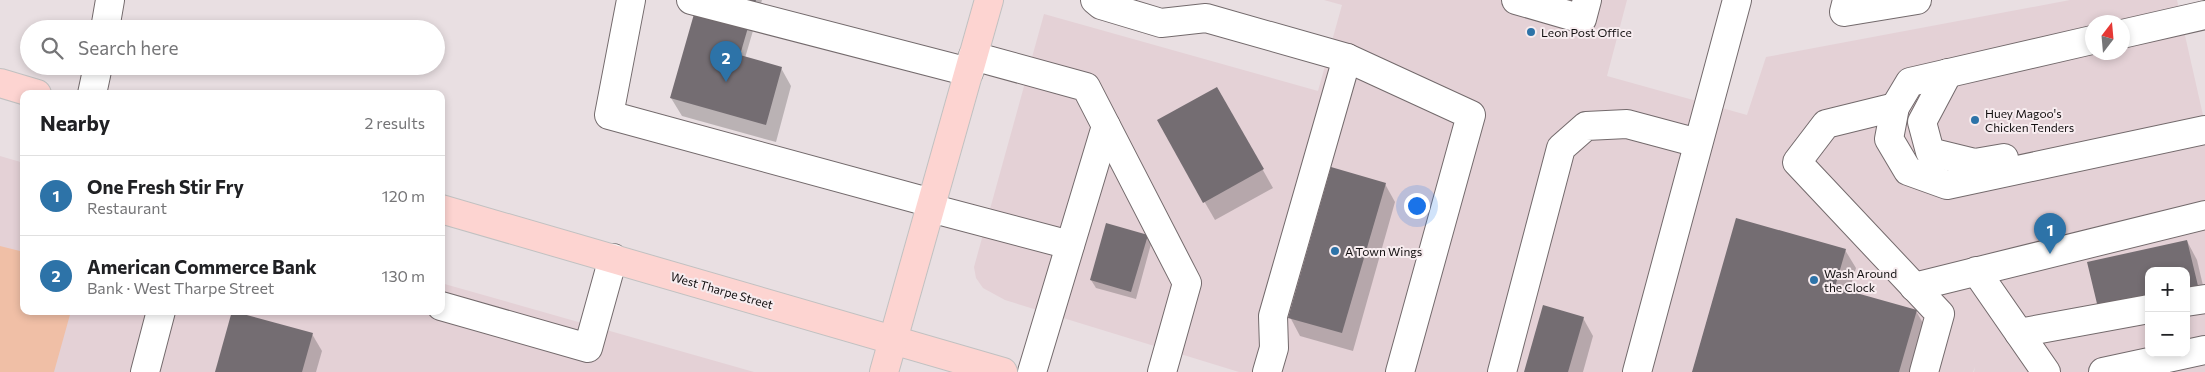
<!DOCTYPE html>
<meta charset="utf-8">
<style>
body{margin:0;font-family:Commissioner,sans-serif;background:#f2f2f2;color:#202124}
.controls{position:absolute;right:15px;bottom:15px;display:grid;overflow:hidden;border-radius:10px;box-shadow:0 2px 8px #0003}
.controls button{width:45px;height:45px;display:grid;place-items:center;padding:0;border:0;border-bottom:1px solid #e0e0e0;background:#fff;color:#202124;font:25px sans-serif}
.compass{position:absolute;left:2085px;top:15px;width:45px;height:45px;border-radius:50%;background:#fff;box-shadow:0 2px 8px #0003;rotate:16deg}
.you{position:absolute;left:1416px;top:205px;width:18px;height:18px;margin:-12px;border:4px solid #fff;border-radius:50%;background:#1a73e8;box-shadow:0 0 0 8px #1a73e833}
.badge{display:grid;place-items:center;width:32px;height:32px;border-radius:50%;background:#2d73a8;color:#fff;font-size:16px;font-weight:700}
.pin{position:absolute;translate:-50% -41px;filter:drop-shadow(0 1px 2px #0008)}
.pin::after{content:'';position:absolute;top:26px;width:18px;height:15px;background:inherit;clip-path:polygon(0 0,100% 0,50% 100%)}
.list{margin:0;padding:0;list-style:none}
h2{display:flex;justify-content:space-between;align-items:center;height:65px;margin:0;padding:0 20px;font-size:21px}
h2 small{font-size:16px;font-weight:400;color:#757577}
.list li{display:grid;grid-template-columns:32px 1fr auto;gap:15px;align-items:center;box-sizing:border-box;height:80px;padding:0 20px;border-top:1px solid #e0e0e0}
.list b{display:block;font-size:19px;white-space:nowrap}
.list p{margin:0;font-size:16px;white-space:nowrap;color:#757577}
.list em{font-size:16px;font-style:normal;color:#757577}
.icon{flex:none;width:28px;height:28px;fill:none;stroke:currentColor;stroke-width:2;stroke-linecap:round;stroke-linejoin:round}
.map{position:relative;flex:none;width:2205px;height:372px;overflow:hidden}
.search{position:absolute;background:#fff;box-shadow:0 2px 8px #0003;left:20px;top:20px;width:425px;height:55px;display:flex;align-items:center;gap:12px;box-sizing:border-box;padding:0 18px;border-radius:28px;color:#757577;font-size:19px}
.panel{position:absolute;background:#fff;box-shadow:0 2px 8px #0003;left:20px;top:90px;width:425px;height:225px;border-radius:10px}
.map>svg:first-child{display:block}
</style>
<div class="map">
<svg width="2205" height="372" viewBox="0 0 2205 372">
<rect width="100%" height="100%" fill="#e9dfe2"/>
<g fill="#e4d1d6" fill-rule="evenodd">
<path d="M 1324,0 L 1627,0 L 1607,76 L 1747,115 L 1766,57 L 2070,0 L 2177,0 L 2205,124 L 2205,372 L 1974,372 L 1975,367 L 1973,372 L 1239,372 L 1005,300 L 983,288 L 976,278 L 974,267 L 1044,14 L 1318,91 L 1342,5 ZM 2092,22 L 2122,22 L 2122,52 L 2092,52 ZM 2149,271 L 2186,271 L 2186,353 L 2149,353 Z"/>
<path d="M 0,156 L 24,163 L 24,311 L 441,311 L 441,283 L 754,372 L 0,372 Z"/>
</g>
<path fill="#f0bfa6" d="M 0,246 L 24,252 L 24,311 L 71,311 L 54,372 L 0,372 Z"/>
<g fill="#0003">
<path d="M 699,0 L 762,0 L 745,58 L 781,68 L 791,86 L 776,142 L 682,116 L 671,98 Z"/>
<path d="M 1217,88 L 1273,188 L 1215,220 L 1158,121 Z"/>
<path d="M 1385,184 L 1395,202 L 1353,351 L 1300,336 L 1290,317 Z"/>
<path d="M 1147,236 L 1151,244 L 1136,299 L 1096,288 L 1091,280 Z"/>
<path d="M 2187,241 L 2197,260 L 2205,294 L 2205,309 L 2186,271 Z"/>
<path d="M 1845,250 L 1856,268 L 1849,292 L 1916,311 L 1927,330 L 1914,372 L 1693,372 Z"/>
<path d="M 1583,318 L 1593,336 L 1583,372 L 1526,372 Z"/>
<path d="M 312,334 L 322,351 L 316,372 L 216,372 Z"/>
</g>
<g fill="#746d72">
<path d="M 698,0 L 756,0 L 740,55 L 782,67 L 766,125 L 670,98 Z"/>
<path d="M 1217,87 L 1264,169 L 1203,203 L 1157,120 Z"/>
<path d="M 1331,167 L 1386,183 L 1342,333 L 1288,318 Z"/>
<path d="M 1736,218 L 1846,249 L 1835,287 L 1917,310 L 1899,372 L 1692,372 Z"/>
<path d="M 1106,223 L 1148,235 L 1131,292 L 1090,280 Z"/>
<path d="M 2187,240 L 2199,290 L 2186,293 L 2186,271 L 2149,271 L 2149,301 L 2099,312 L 2087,262 Z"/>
<path d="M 1543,305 L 1584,317 L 1568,372 L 1524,372 Z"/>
<path d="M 232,311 L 313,333 L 302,372 L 215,372 Z"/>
</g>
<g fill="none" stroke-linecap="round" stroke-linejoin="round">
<g stroke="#736a6c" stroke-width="30">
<g id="minor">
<path d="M 631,0 L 609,115 L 932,203"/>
<path d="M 691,0 L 969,72"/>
<path d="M 1095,0 L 1101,5 L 1161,23 L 1206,18 L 1347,58 L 1471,115 L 1400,372"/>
<path d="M 1516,0 L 1582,19 L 1587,0"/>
<path d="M 1847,0 L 1844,12 L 1917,0"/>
<path d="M 105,29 L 110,0"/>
<path d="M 2122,34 L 2205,15"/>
<path d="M 2092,40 L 1910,82 L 1895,107 L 1889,139 L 1908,171 L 1947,185 L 2205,130"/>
<path d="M 973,56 L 1086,87 L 1187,283 L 1162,372"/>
<path d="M 1948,73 L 1922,122 L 1930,152 L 1975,163 L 2004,158"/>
<path d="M 92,94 L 98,66"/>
<path d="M 1895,107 L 1826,124 L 1797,162 L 1940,314 L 1924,372"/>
<path d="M 930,208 L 1070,245"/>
<path d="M 1976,271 L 2046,372"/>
<path d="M 1914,287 L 2205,215"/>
<path d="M 2186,302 L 2205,299"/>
<path d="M 441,306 L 588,348 L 613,258"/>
<path d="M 2019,333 L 2149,309"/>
<path d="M 145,372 L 161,311"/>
<path d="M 1032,372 L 1106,126"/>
<path d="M 1267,372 L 1274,348 L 1273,316 L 1347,58"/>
<path d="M 1502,372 L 1561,148 L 1586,126 L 1627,124 L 1698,143"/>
<path d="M 1637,372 L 1737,0"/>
<path d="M 2103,372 L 2205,350"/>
</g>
</g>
<g stroke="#c1c1c1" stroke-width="30">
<g id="major">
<path d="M 0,83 L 37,94"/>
<path d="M 441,209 L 1003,372"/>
<path d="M 884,372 L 989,0"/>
</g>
</g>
<use href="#minor" stroke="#fff" stroke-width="28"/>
<use href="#major" stroke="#fdd4d1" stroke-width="28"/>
</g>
<g fill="#2d73a8" stroke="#f7ecef" stroke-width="2">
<circle cx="1531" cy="32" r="5"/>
<circle cx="1975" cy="120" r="5"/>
<circle cx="1335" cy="251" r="5"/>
<circle cx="1814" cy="280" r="5"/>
</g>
<g text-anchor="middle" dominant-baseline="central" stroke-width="4" stroke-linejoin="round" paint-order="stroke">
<g font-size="12" fill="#120f10" stroke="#f7ecef" text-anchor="start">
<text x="1541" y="32">Leon Post Office</text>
<text x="1985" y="113">Huey Magoo's<tspan x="1985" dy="14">Chicken Tenders</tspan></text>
<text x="1345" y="251">A Town Wings</text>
<text x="1824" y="273">Wash Around<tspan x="1824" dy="14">the Clock</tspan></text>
</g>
<g font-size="12" fill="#120f10" stroke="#f7ecef">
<text transform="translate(722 290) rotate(16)">West Tharpe Street</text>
</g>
</g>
</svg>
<div class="controls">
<button>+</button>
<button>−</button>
</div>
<svg class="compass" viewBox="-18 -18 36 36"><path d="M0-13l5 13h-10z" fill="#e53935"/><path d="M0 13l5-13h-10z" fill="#757577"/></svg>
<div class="you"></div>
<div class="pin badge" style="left:2050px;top:254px">1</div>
<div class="pin badge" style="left:726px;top:82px">2</div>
<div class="search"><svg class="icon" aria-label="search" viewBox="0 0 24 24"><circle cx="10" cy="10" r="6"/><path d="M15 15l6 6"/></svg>Search here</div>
<section class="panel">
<h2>Nearby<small>2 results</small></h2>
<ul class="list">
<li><span class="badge">1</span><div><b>One Fresh Stir Fry</b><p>Restaurant</p></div><em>120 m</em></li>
<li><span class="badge">2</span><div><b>American Commerce Bank</b><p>Bank · West Tharpe Street</p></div><em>130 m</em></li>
</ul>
</section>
</div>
